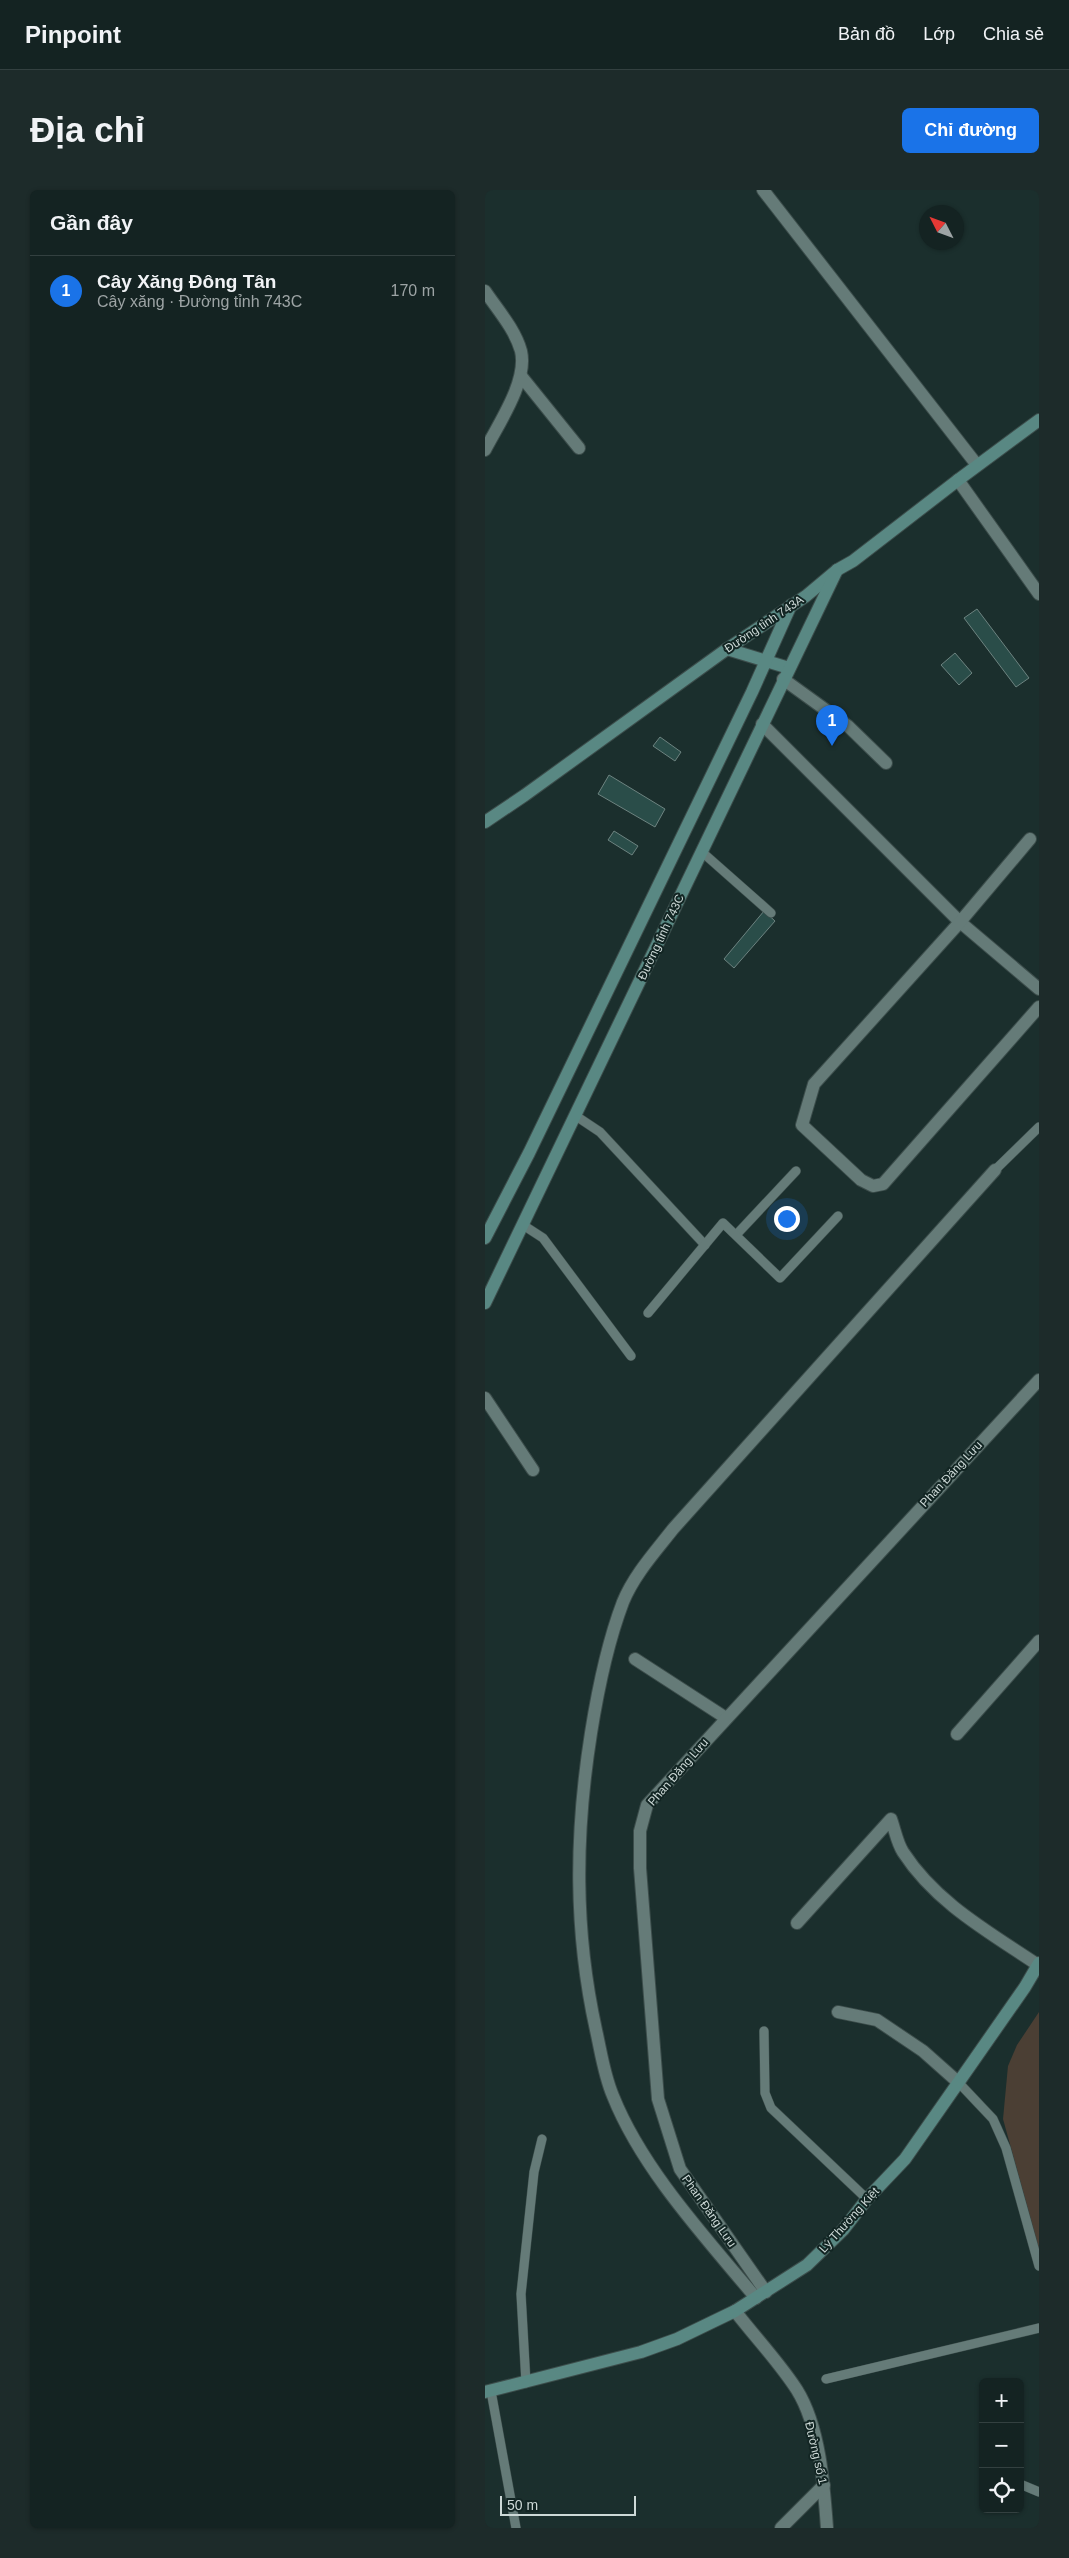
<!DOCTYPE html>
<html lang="vi">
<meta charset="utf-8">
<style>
body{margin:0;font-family:Arial,sans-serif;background:#1d2b2a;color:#f1f3f6}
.controls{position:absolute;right:15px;bottom:15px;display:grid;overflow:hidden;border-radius:8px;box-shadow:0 1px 4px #0004}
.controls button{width:45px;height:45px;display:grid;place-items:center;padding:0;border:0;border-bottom:1px solid #334040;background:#142322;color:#f1f3f6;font:25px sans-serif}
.compass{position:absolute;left:434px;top:15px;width:45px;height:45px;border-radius:50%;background:#142322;box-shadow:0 1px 4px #0004;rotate:312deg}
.scale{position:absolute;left:15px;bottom:12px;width:136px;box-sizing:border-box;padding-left:5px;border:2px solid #cdd9d7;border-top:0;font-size:14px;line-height:18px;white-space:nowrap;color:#cdd9d7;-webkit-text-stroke:4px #122523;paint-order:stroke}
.you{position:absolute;left:301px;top:1028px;width:18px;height:18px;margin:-12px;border:4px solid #fff;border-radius:50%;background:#1a73e8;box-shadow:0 0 0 8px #1a73e833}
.badge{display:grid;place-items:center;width:32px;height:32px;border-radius:50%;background:#1a73e8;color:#fff;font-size:16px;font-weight:700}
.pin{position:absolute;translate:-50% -41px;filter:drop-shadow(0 1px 2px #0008)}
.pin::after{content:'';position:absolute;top:26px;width:18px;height:15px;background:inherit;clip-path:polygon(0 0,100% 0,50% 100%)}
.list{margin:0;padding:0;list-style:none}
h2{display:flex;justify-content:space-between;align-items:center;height:65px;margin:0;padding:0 20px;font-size:21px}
h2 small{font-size:16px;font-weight:400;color:#9da4a5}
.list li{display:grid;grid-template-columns:32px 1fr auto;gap:15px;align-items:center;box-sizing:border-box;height:70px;padding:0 20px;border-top:1px solid #334040}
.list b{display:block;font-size:19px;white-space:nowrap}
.list p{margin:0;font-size:16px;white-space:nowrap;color:#9da4a5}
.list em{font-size:16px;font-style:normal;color:#9da4a5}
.icon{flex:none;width:28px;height:28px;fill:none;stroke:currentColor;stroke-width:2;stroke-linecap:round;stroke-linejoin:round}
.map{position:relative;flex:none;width:554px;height:2338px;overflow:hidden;border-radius:8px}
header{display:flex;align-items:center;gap:30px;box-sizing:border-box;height:70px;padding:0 25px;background:#142322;border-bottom:1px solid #334040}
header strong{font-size:24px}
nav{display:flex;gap:28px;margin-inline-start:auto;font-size:18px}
.intro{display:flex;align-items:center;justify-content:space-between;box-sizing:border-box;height:120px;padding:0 30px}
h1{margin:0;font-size:35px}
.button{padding:12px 22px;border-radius:8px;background:#1a73e8;color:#fff;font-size:18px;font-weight:700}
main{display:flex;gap:30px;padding:0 30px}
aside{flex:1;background:#142322;border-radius:8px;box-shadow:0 1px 4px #0004}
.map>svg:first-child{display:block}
</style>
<header>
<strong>Pinpoint</strong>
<nav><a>Bản đồ</a><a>Lớp</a><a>Chia sẻ</a></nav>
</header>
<div class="intro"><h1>Địa chỉ</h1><a class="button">Chỉ đường</a></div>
<main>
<aside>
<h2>Gần đây<small></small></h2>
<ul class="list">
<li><span class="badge">1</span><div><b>Cây Xăng Đông Tân</b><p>Cây xăng · Đường tỉnh 743C</p></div><em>170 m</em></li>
</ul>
</aside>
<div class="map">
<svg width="554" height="2338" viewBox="0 0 554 2338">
<rect width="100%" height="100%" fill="#1b2f2d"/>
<path fill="#4b3f34" d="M 554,1822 L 554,2059 L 518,1929 L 523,1876 L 532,1855 Z"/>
<g fill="#2a4d49" stroke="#6d8380">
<path d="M 492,419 L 544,488 L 531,497 L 479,428 Z"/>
<path d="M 470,463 L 487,483 L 474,495 L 456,475 Z"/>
<path d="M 175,547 L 196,562 L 190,571 L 168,556 Z"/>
<path d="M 124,585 L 180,619 L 170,637 L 113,604 Z"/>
<path d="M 129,641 L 153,656 L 147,665 L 123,650 Z"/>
<path d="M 279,721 L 290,731 L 249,778 L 239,769 Z"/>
</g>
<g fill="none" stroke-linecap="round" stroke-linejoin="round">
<g stroke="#3c4d4b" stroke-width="10">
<g id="lane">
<path d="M 217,662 L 286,723"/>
<path d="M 91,926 L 115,942 L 220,1055"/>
<path d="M 510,980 L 554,937"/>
<path d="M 38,1035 L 58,1048 L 146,1166"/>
<path d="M 251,1045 L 311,981"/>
<path d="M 163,1123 L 238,1033 L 295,1088 L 353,1026"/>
<path d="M 279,1841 L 280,1903 L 286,1918 L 382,2009"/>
<path d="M 474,1893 L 508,1929 L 521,1958 L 554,2076"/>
<path d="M 341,2189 L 554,2138"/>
<path d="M 41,2193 L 36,2104 L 49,1982 L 57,1949"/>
<path d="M 6,2201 L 31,2338"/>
<path d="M 535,2294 L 554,2302"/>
</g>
</g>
<g stroke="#3c4d4b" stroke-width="14">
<g id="street">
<path d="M 278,0 L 492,275"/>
<path d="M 0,101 C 12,119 30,139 36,161 C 43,191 14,233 0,260"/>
<path d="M 36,186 L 94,258"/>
<path d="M 473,290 L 554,404"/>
<path d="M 298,489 L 363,536 L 401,573"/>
<path d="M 277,534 L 475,732 L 554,799"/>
<path d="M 545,649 L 475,732 L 329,894 L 317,935 L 376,990 L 388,996 L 398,994 L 554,817"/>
<path d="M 0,1208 L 48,1280"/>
<path d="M 150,1469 L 241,1528"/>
<path d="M 472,1544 L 554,1451"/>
<path d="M 312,1733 L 406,1629 C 410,1640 412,1653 418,1662 C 451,1713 504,1742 553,1775"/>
<path d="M 353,1822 L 392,1830 L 438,1861 L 474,1893"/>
<path d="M 281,2102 L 195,1979 L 173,1909 L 155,1678 L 155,1641 L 162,1615 L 554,1190"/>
<path d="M 271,2108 C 221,2048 157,1979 128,1906 C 119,1885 116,1862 111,1840 C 89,1740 90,1644 106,1543 C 113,1499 122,1454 138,1412 C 149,1385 170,1362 188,1339 L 510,980"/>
<path d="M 250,2121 C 270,2147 294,2172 312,2200 C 335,2237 339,2296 342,2338"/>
<path d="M 296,2338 L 339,2295"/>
</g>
</g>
<g stroke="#3c4d4b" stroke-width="14">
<g id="secondary">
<path d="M 242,459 L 304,478"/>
<path d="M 0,632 L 40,605 L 242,459 L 321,406 L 352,380 L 368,371 L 473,290 L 554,230"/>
<path d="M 0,1048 L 44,963 L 267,502 L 306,415"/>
<path d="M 0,1113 L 352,380"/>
<path d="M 0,2202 L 156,2162 L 192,2149 L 250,2121 L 322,2075 L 358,2040 L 382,2009 L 420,1969 L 540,1797 L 554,1773"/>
</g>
</g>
<use href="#lane" stroke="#657b78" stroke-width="9"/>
<use href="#street" stroke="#657b78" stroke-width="12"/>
<use href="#secondary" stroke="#598883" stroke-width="12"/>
</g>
<g text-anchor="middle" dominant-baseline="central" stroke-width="4" stroke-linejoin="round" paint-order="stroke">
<g font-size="12" fill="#cdd9d7" stroke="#122523">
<text transform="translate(279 434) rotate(-34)">Đường tỉnh 743A</text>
<text transform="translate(176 747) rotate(-65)">Đường tỉnh 743C</text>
<text transform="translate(466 1284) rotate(-47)">Phan Đăng Lưu</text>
<text transform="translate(193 1582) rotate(-49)">Phan Đăng Lưu</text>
<text transform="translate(224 2021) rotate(55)">Phan Đăng Lưu</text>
<text transform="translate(364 2030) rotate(-48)">Lý Thường Kiệt</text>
<text transform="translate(331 2263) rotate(77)">Đường số 1</text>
</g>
</g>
</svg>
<div class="controls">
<button>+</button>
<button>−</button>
<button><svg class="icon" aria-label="locate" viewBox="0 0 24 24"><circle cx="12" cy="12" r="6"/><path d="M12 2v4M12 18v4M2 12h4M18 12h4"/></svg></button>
</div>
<svg class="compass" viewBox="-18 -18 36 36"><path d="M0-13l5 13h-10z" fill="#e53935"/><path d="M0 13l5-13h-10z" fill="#9da4a5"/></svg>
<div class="scale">50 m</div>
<div class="you"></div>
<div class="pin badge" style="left:347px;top:556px">1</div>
</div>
</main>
